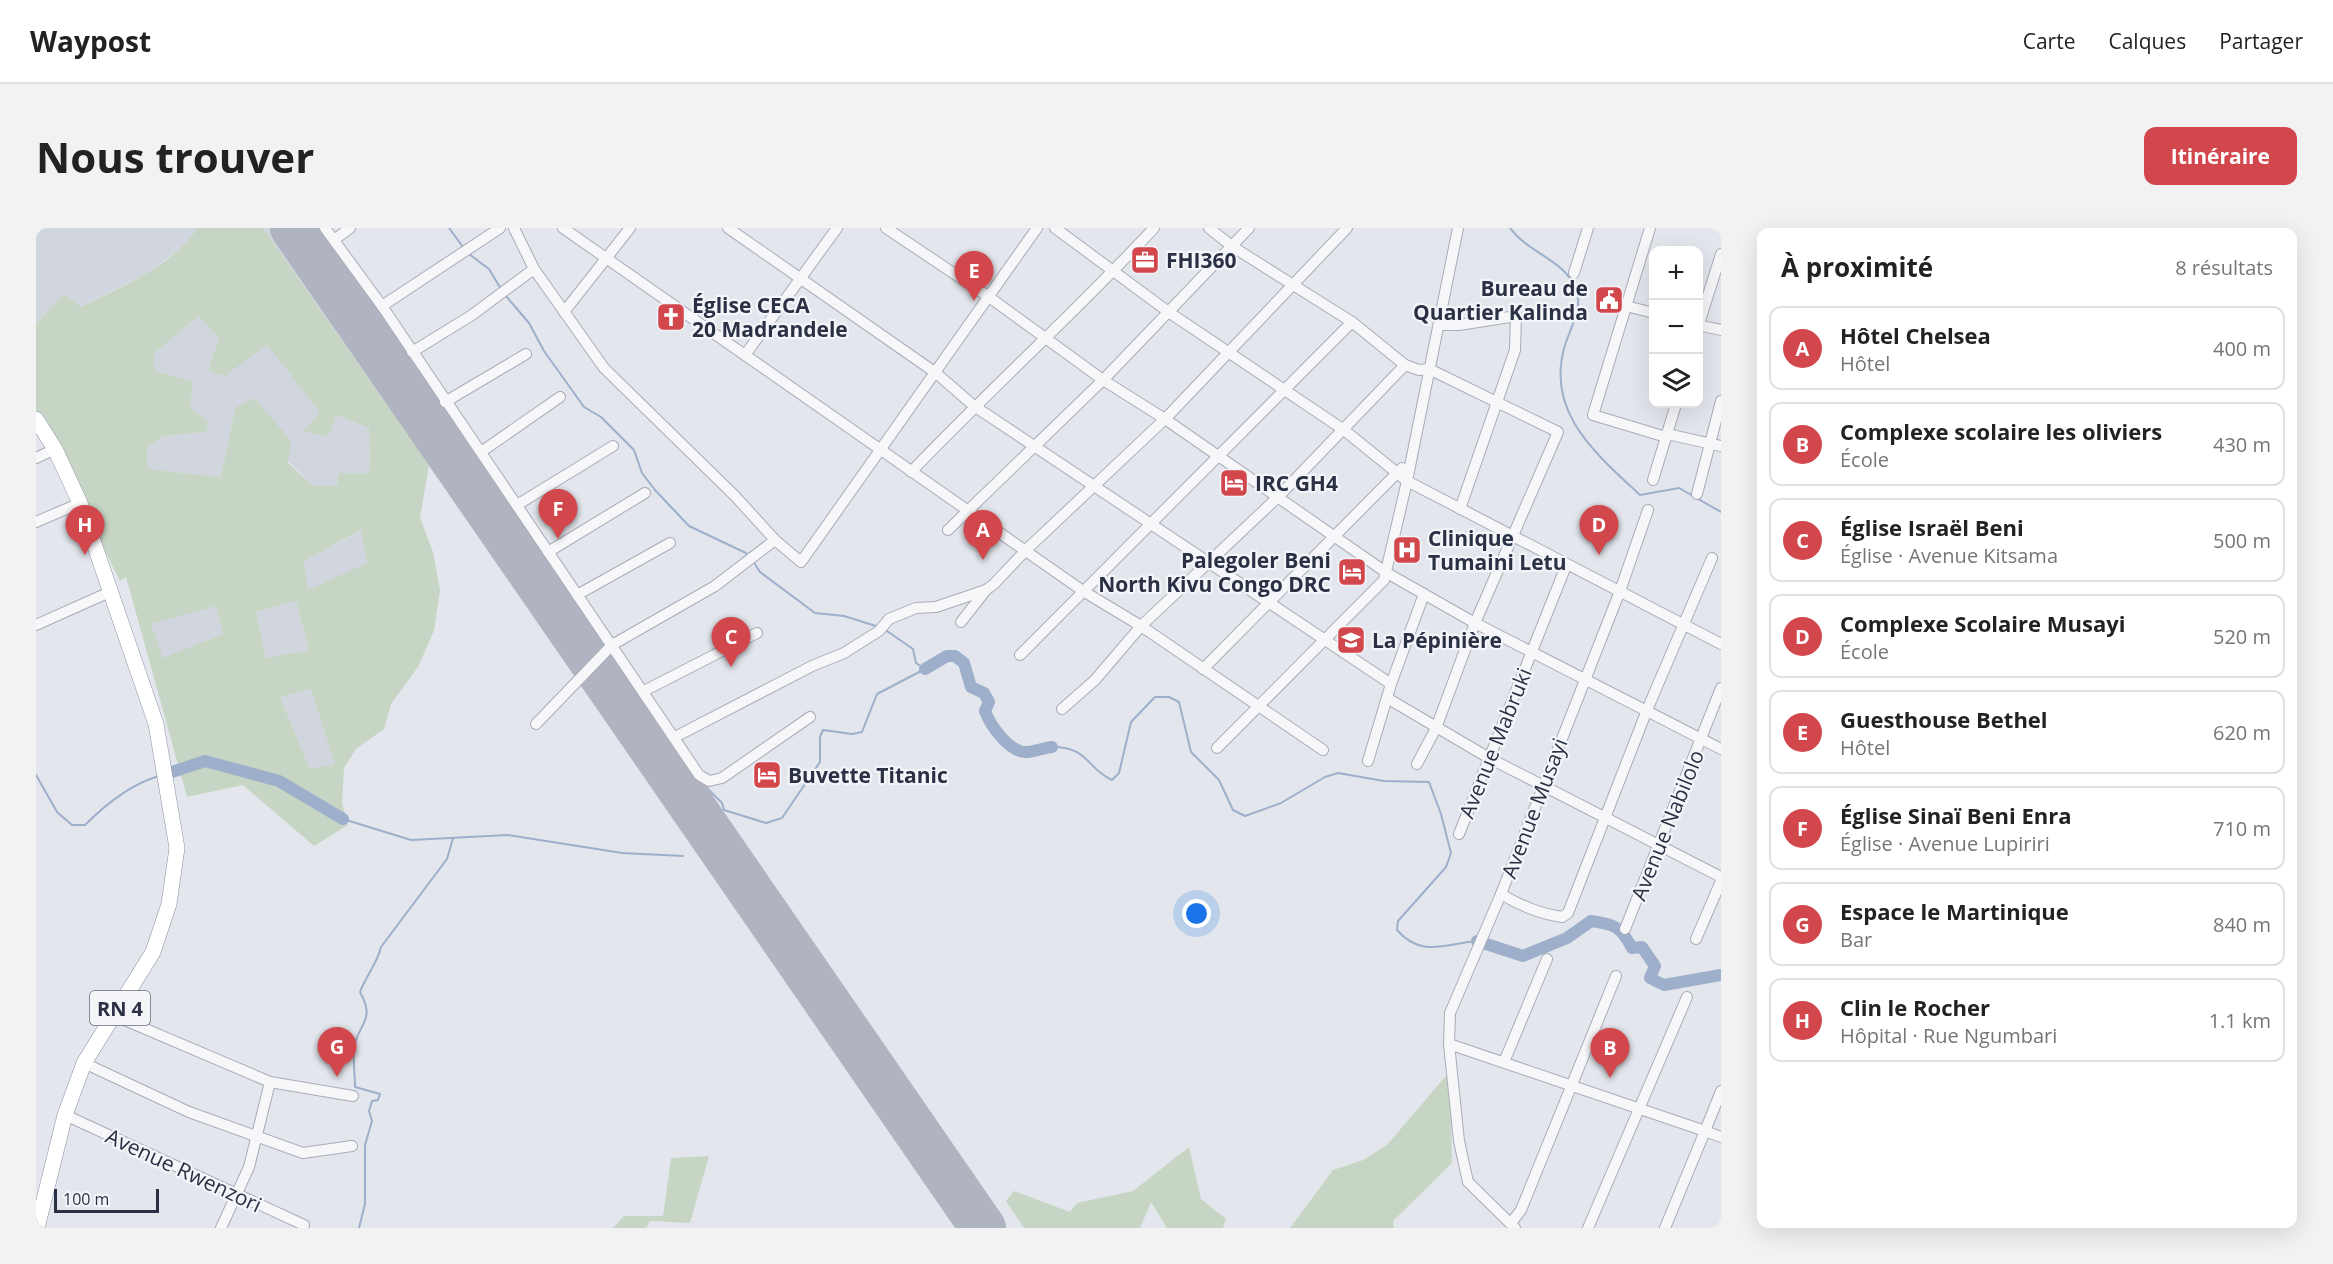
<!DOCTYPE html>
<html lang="fr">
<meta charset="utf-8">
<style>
body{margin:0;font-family:"Open Sans",sans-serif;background:#f2f2f2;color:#222}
.controls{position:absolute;right:18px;top:18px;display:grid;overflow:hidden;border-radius:12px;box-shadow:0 6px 24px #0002}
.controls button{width:54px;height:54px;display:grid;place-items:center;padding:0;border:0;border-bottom:2px solid #e0e0e0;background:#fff;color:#222;font:30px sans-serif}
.scale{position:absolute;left:18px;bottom:15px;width:105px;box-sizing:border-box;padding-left:6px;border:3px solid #2a3145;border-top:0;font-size:16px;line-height:21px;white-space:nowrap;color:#2a3145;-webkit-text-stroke:4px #f3f5f9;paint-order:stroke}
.you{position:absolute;left:1161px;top:686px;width:21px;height:21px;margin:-15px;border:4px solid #fff;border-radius:50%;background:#1a73e8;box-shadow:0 0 0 9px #1a73e833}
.badge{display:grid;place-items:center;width:39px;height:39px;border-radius:50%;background:#d2474c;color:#fff;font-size:20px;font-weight:700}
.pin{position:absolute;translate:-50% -50px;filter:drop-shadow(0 2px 3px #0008)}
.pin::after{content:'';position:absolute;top:32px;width:21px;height:18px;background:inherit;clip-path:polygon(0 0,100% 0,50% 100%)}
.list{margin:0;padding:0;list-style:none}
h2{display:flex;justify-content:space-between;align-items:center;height:78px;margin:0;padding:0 24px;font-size:26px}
h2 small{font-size:20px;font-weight:400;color:#767676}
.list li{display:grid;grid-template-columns:39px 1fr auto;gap:18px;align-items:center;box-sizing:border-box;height:84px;margin:0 12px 12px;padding:0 12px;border:2px solid #e0e0e0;border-radius:12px}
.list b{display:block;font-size:22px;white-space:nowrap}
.list p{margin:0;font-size:20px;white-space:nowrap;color:#767676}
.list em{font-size:20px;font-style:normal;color:#767676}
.icon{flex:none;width:33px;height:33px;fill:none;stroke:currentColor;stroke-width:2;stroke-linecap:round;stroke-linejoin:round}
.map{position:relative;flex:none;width:1685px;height:1000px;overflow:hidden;border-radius:12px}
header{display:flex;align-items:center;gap:36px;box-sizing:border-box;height:84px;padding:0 30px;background:#fff;border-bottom:2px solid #e0e0e0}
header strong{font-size:28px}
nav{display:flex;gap:33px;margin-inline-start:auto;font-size:21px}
.intro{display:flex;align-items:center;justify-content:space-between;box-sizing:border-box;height:144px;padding:0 36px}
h1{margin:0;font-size:42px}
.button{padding:15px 27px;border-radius:12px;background:#d2474c;color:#fff;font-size:21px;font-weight:700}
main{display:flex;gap:36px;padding:0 36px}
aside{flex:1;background:#fff;border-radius:12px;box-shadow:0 6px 24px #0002}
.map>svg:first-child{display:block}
</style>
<header>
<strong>Waypost</strong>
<nav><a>Carte</a><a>Calques</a><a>Partager</a></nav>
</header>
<div class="intro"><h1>Nous trouver</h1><a class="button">Itinéraire</a></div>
<main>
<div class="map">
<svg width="1685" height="1000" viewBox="0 0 1685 1000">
<rect width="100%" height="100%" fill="#e3e6ec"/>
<g fill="#d1d5de">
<path d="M 0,0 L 162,0 L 150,16 L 113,44 L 45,79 L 28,66 L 0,96 Z"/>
<path d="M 227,0 L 277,0 L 964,1000 L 929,1000 Z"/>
<path d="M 162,88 L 183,110 L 172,142 L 189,147 L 231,116 L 285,184 L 268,202 L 300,187 L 333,200 L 334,245 L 303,245 L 301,257 L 277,258 L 199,180 L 185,249 L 110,241 L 111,219 L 128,208 L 170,204 L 172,193 L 154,180 L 157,154 L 118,142 L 118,126 Z"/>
<path d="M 326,302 L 331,336 L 272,363 L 268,333 Z"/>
<path d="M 260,373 L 273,422 L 230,431 L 220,384 Z"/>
<path d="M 180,377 L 187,406 L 127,431 L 114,396 Z"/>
<path d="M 275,461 L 300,536 L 274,541 L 244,469 Z"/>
</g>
<g fill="#c7d6c4" fill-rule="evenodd">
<path d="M 162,0 L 227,0 L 393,237 L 384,290 L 397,324 L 404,362 L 398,403 L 382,439 L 355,476 L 348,501 L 320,521 L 308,540 L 306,575 L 312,597 L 278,618 L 207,557 L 151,569 L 90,349 L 84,353 L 0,183 L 0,96 L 28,66 L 45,79 C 87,58 134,39 162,0 ZM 162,88 L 183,110 L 172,142 L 189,148 L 231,117 L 284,184 L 267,203 L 292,209 L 300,187 L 333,200 L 334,245 L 303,245 L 301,257 L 277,258 L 252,235 L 255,213 L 219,170 L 199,180 L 185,249 L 111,241 L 111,219 L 128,208 L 170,204 L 173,194 L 154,180 L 157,154 L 118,142 L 118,126 ZM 325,302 L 331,335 L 272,362 L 268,333 ZM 260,373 L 273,422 L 230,430 L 220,384 ZM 180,378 L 187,406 L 127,430 L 115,396 ZM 275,461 L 299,536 L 274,541 L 244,469 Z"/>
<path d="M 1414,843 L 1416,935 L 1357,993 L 1358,1000 L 1254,1000 L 1297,942 L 1327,932 L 1351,917 Z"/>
<path d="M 1153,919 L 1165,971 L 1190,991 L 1187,1000 L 1131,1000 L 1115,974 L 1104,1000 L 988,1000 L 970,973 L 978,963 L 1034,984 L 1041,975 L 1097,963 Z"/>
<path d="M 673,928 L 654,995 L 614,993 L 610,1000 L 577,1000 L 588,988 L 627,988 L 635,930 Z"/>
</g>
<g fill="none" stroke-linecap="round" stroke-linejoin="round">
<g stroke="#9eafcc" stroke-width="2">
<path d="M 413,0 L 427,19"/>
<path d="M 1474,0 C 1492,25 1529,32 1540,61 C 1547,78 1536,97 1530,114 C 1507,182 1559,225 1604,267 L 1643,260 L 1685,284"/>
<path d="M 433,26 L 453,41 L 465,61"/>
<path d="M 320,51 L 405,175"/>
<path d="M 470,68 L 493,95 L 508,123 L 548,179 L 565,189 L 598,222 L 606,245 L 619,262 L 653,298 L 710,325 L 713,329"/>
<path d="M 717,333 L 724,344 L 779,385 L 808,388 L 843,399"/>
<path d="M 1016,519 C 1053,519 1050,540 1076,552 L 1083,545 L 1095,494 L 1119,469 L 1133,469 L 1143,474 L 1155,524 L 1183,552 L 1197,582 L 1209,588 L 1245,575 L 1289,549 L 1302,545 L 1348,553 L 1393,554 L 1405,586 L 1415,625 L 1410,639 L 1362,693 L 1361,702 C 1385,730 1410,716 1440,713"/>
<path d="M 0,547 L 21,584 L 36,597 L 49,597 C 70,576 95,556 123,548"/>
<path d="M 664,553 L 686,575 L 688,582 L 730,595 L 746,590 L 784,534 L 784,509 L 787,502 L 816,506 L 826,504 L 841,466 L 889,441 L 880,435 L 877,421 L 848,401"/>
<path d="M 307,591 L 375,612 L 472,607 L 586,625 L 647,628"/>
<path d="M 323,1000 L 329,976 L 329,917 L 336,893 L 333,883 L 336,873 L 342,872 L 344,866 L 319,859 C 319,847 317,834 318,821 C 320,797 341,794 324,764 C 330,748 341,736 345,719 L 411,631 L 417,610"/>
</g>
<g stroke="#9eafcc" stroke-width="12">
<path d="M 889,441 L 911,428 L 919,428 L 928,435 L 935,459 L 948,465 L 953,474 L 949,483 C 954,497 974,526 992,524 C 1000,523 1008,520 1016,519"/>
<path d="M 127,547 L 169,533 L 243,553 L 307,591"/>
<path d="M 1441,713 L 1487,728 L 1531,710 L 1555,693 C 1579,696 1585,699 1596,720 L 1606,719 L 1619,738 L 1614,750 L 1628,757 L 1685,747"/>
</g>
<path stroke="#b0b4c1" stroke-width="46" d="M 257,0 L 947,1000"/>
<g stroke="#a8acb7" stroke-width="12">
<g id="minor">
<path d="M 289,0 L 346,78 L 663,547 L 673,553 L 686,550 L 774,489"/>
<path d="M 478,0 L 498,41 L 568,140 L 699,268 L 739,312 L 765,334 L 1001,0"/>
<path d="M 527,0 L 1047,363 L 1105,398 L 1287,522"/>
<path d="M 692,0 L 900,145 L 938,178 L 1355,456"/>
<path d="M 850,0 L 953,69 L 1067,152 L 1129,191 L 1351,345 L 1439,395 L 1685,521"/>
<path d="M 1019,0 L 1134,85 L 1308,202 L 1371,253 L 1685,416"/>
<path d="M 1173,0 L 1197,19 L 1316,94 L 1369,137 L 1383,142 L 1393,141 L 1522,204 L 1439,395 L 1400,500 L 1381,536"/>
<path d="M 1614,0 L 1557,187 L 1630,209"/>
<path d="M 298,12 L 314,0"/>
<path d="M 1538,45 L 1552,0"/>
<path d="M 346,78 L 464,0"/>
<path d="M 1590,78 L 1618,85"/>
<path d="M 528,84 L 594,0"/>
<path d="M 1403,97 L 1423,97 L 1480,88 L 1479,122 L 1424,281"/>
<path d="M 1662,97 L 1685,102"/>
<path d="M 1662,99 L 1685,26"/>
<path d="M 376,124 L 436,87 L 498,41"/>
<path d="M 709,127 L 801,0"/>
<path d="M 409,174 L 490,126"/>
<path d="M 1631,206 L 1685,218"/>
<path d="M 445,224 L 524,169"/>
<path d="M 0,230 L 19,221"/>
<path d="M 875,244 C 954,161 1040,84 1118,0"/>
<path d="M 1617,252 L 1640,176"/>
<path d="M 1661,266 L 1685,173"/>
<path d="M 481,277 L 577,218"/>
<path d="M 0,294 L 44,275"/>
<path d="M 912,302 L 1067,152 L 1213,0"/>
<path d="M 512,324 L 609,265"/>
<path d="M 541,367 L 634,315"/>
<path d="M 925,394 L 950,362"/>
<path d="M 0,397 L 76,363"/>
<path d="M 984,427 L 1316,94"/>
<path d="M 1167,441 L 1366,240"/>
<path d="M 608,463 L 721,405"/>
<path d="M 1351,470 L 1453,530 L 1685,649"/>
<path d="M 1026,481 L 1059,452 L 1105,398 L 1242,269 L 1369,137"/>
<path d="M 500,496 L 576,417 L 679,358 L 739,312"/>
<path d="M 639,509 L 776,438 L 808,425 L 843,403 L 853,391 L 880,380 L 900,379 L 950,362 L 958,356 L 991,321 L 1129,191 L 1311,0"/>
<path d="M 1181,520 L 1348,352 L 1371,253 L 1422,0"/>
<path d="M 1332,533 L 1355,456 L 1388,366"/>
<path d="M 1423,606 L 1530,338"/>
<path d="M 1465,666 C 1483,677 1505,686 1526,689 L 1532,685 L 1611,482 L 1676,330"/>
<path d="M 1589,701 L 1685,460"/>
<path d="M 1660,711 L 1685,653"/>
<path d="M 79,788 L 234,854 L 317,868"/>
<path d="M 1413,816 L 1669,903 L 1629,1000"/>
<path d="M 1468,834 L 1511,731"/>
<path d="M 48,835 L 153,884 L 267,925 L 316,918"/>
<path d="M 1685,863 L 1669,903 L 1685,909"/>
<path d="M 29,887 L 268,997"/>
<path d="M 1475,995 L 1485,982 L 1580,748"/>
<path d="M 185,1000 L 213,939 L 234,854"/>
<path d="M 1479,1000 L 1432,954 L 1423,913 L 1413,816 L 1414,785 L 1465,666 L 1584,363 L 1612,282"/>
<path d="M 1552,1000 L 1651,769"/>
</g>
</g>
<g stroke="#8a91a3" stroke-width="16">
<path id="highway" d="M 0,191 L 19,221 L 44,275 L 120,496 L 141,620 L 133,676 L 117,724 L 48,835 L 29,887 L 1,1000"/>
</g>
<use href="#minor" stroke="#f7f7fa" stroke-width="10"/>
<use href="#highway" stroke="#fff" stroke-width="15"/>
</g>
<defs>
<g id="office-square" transform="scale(1.5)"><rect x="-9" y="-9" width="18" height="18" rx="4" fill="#d2474c" stroke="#f3f5f9"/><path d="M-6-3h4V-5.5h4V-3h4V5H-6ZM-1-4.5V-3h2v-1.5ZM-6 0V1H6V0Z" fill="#fff"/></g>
<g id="civic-square" transform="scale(1.5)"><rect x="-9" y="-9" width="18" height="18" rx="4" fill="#d2474c" stroke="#f3f5f9"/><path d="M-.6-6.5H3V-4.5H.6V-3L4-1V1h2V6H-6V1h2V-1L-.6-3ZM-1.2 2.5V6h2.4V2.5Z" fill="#fff"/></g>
<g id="church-square" transform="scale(1.5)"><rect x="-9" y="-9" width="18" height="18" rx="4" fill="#d2474c" stroke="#f3f5f9"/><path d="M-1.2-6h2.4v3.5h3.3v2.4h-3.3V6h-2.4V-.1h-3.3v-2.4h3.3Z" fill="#fff"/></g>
<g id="hotel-square" transform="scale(1.5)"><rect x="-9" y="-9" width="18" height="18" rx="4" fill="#d2474c" stroke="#f3f5f9"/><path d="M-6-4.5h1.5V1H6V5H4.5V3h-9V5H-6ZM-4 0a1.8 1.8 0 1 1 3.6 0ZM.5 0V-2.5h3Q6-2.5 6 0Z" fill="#fff"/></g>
<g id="hospital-square" transform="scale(1.5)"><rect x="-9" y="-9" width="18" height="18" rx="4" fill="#d2474c" stroke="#f3f5f9"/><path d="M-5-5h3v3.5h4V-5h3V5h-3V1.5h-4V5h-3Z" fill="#fff"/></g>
<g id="school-square" transform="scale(1.5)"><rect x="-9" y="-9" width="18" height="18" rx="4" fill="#d2474c" stroke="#f3f5f9"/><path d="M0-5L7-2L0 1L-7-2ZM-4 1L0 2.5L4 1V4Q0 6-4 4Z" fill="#fff"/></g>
</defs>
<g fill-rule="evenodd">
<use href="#office-square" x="1109" y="32"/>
<use href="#civic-square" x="1573" y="72"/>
<use href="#church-square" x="635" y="89"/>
<use href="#hotel-square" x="1198" y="255"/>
<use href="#hospital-square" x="1371" y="322"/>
<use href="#hotel-square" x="1316" y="344"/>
<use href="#school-square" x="1315" y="412"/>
<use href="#hotel-square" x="731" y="547"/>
</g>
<g text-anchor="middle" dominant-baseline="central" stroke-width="4.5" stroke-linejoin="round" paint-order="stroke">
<rect fill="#f3f5f9" stroke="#666c7b" stroke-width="1.5" x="54" y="763" width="60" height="34" rx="4.5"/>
<g font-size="20" font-weight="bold" fill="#2a3145">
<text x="84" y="780">RN 4</text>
</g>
<g font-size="21" font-weight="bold" fill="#2a3145" stroke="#f3f5f9" text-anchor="start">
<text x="1130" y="32">FHI360</text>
<text x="1552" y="60" text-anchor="end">Bureau de<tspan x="1552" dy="24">Quartier Kalinda</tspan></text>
<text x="656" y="77">Église CECA<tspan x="656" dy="24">20 Madrandele</tspan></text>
<text x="1219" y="255">IRC GH4</text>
<text x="1392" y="310">Clinique<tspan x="1392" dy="24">Tumaini Letu</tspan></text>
<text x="1295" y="332" text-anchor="end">Palegoler Beni<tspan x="1295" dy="24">North Kivu Congo DRC</tspan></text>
<text x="1336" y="412">La Pépinière</text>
<text x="752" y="547">Buvette Titanic</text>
</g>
<g font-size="21" fill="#2a3145" stroke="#f3f5f9">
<text transform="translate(1459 515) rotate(-68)">Avenue Mabruki</text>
<text transform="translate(1498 580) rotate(-69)">Avenue Musayi</text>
<text transform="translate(1631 597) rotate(-68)">Avenue Nabilolo</text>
<text transform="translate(148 942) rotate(25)">Avenue Rwenzori</text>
</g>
</g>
</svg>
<div class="controls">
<button>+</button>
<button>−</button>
<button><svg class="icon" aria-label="layers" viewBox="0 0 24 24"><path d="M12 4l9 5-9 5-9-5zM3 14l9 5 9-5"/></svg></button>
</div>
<div class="scale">100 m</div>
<div class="you"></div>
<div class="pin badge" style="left:947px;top:332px">A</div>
<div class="pin badge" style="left:1574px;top:850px">B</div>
<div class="pin badge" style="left:695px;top:439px">C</div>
<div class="pin badge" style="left:1563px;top:327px">D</div>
<div class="pin badge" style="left:938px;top:73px">E</div>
<div class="pin badge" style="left:522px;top:311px">F</div>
<div class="pin badge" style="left:301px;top:849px">G</div>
<div class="pin badge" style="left:49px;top:327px">H</div>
</div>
<aside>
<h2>À proximité<small>8 résultats</small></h2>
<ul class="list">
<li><span class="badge">A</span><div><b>Hôtel Chelsea</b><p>Hôtel</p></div><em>400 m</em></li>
<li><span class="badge">B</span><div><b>Complexe scolaire les oliviers</b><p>École</p></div><em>430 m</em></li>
<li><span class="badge">C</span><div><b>Église Israël Beni</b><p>Église · Avenue Kitsama</p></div><em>500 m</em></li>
<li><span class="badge">D</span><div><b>Complexe Scolaire Musayi</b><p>École</p></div><em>520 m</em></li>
<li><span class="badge">E</span><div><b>Guesthouse Bethel</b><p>Hôtel</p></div><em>620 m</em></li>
<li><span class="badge">F</span><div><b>Église Sinaï Beni Enra</b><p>Église · Avenue Lupiriri</p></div><em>710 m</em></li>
<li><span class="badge">G</span><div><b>Espace le Martinique</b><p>Bar</p></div><em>840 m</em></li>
<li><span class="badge">H</span><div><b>Clin le Rocher</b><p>Hôpital · Rue Ngumbari</p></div><em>1.1 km</em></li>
</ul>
</aside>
</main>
